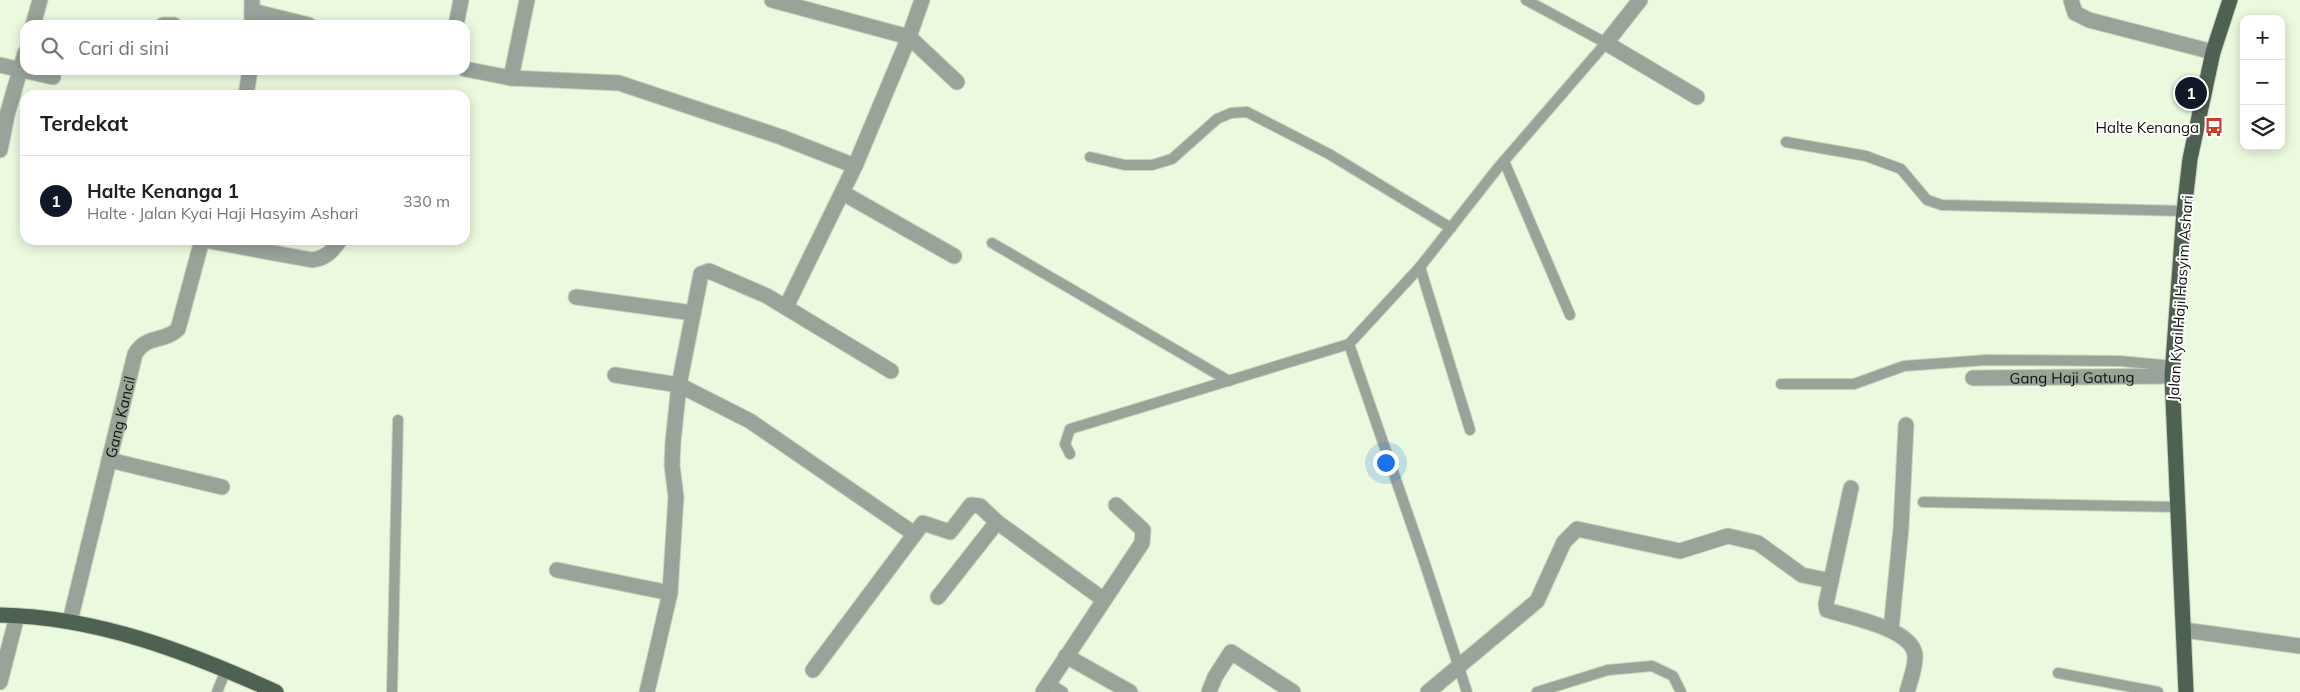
<!DOCTYPE html>
<html lang="id">
<meta charset="utf-8">
<style>
body{margin:0;font-family:Mulish,sans-serif;background:#f6f6f6;color:#202124}
.controls{position:absolute;right:15px;top:15px;display:grid;overflow:hidden;border-radius:10px;box-shadow:0 2px 12px #0003}
.controls button{width:45px;height:45px;display:grid;place-items:center;padding:0;border:0;border-bottom:1px solid #e0e0e0;background:#fff;color:#202124;font:25px sans-serif}
.you{position:absolute;left:1385px;top:462px;width:18px;height:18px;margin:-12px;border:4px solid #fff;border-radius:50%;background:#1a73e8;box-shadow:0 0 0 8px #1a73e833}
.badge{display:grid;place-items:center;width:32px;height:32px;border-radius:50%;background:#111827;color:#fff;font-size:16px;font-weight:700}
.pin{position:absolute;translate:-50% -50%;border:2px solid #fff;box-shadow:0 1px 5px #0006}
.list{margin:0;padding:0;list-style:none}
h2{display:flex;justify-content:space-between;align-items:center;height:65px;margin:0;padding:0 20px;font-size:21px}
h2 small{font-size:16px;font-weight:400;color:#757577}
.list li{display:grid;grid-template-columns:32px 1fr auto;gap:15px;align-items:center;box-sizing:border-box;height:90px;padding:0 20px;border-top:1px solid #e0e0e0}
.list b{display:block;font-size:19px;white-space:nowrap}
.list p{margin:0;font-size:16px;white-space:nowrap;color:#757577}
.list em{font-size:16px;font-style:normal;color:#757577}
.icon{flex:none;width:28px;height:28px;fill:none;stroke:currentColor;stroke-width:2;stroke-linecap:round;stroke-linejoin:round}
.map{position:relative;flex:none;width:2300px;height:692px;overflow:hidden}
.search{position:absolute;background:#fff;box-shadow:0 2px 12px #0003;left:20px;top:20px;width:450px;height:55px;display:flex;align-items:center;gap:12px;box-sizing:border-box;padding:0 18px;border-radius:15px;color:#757577;font-size:19px}
.panel{position:absolute;background:#fff;box-shadow:0 2px 12px #0003;left:20px;top:90px;width:450px;height:155px;border-radius:15px}
.map>svg:first-child{display:block}
</style>
<div class="map">
<svg width="2300" height="692" viewBox="0 0 2300 692">
<rect width="100%" height="100%" fill="#ebf9de"/>
<g fill="none" stroke-linecap="round" stroke-linejoin="round">
<g stroke="#c8d4bc" stroke-width="12">
<g id="lane">
<path d="M 1786,142 L 1866,156 L 1901,169 L 1927,200 L 1942,205 L 2184,211"/>
<path d="M 1090,157 L 1125,165 L 1152,165 L 1172,159 L 1217,119 L 1231,113 L 1247,112 L 1329,154 L 1451,228"/>
<path d="M 1504,161 L 1570,315"/>
<path d="M 992,243 L 1229,381"/>
<path d="M 1420,267 L 1470,430"/>
<path d="M 1349,344 L 1424,561 L 1467,692"/>
<path d="M 1781,384 L 1854,384 L 1904,366 L 1986,360 L 2120,361 L 2173,366"/>
<path d="M 1070,454 L 1065,444 L 1070,429 L 1349,344 L 1420,267 L 1497,169 L 1606,43 L 1526,0"/>
<path d="M 1923,502 L 2178,507"/>
<path d="M 2058,673 L 2158,692"/>
<path d="M 1049,683 L 1063,692"/>
<path d="M 217,692 L 226,670"/>
<path d="M 392,692 L 398,420"/>
<path d="M 1537,692 L 1608,670 L 1652,666 L 1673,676 L 1681,692"/>
</g>
</g>
<g stroke="#c8d4bc" stroke-width="17">
<g id="street">
<path d="M 252,0 L 252,25"/>
<path d="M 772,0 L 909,37 L 957,82"/>
<path d="M 1640,0 L 1606,43 L 1697,97"/>
<path d="M 2071,0 L 2075,13 L 2089,20 L 2213,52"/>
<path d="M 252,11 L 309,25"/>
<path d="M 33,25 L 40,0"/>
<path d="M 163,25 L 174,25"/>
<path d="M 456,25 L 461,0"/>
<path d="M 0,65 L 53,77"/>
<path d="M 465,69 L 511,78 L 619,83 L 781,137 L 855,166"/>
<path d="M 511,78 L 527,0"/>
<path d="M 246,95 L 250,70"/>
<path d="M 0,150 L 7,115 L 25,53"/>
<path d="M 843,193 L 954,256"/>
<path d="M 204,240 L 312,260 C 327,258 332,251 340,240"/>
<path d="M 576,297 L 693,313"/>
<path d="M 786,307 L 855,166 L 909,37 L 922,0"/>
<path d="M 615,375 L 679,385 L 750,421 L 913,533"/>
<path id="s1" d="M 1973,378 L 2172,376"/>
<path d="M 109,460 L 222,487"/>
<path d="M 1851,488 L 1826,604 L 1827,610 C 1848,617 1917,629 1915,658 C 1915,669 1910,681 1907,692"/>
<path d="M 557,570 L 670,593"/>
<path d="M 938,597 L 997,522"/>
<path id="s2" d="M 70,621 L 135,354 C 147,334 164,343 178,329 L 202,240"/>
<path d="M 1891,630 L 1901,528 L 1906,425"/>
<path d="M 2184,630 L 2300,646"/>
<path d="M 1066,656 L 1130,692"/>
<path d="M 813,670 L 923,523 L 950,532 L 971,505 L 980,506 L 997,522 L 1104,600"/>
<path d="M 0,682 L 17,616"/>
<path d="M 647,692 L 670,593 L 676,497 L 672,465 L 673,442 L 679,385 L 701,274 L 709,271 L 767,296 L 891,371"/>
<path d="M 1043,692 L 1142,543 L 1143,530 L 1116,505"/>
<path d="M 1209,692 L 1215,677 L 1231,652 L 1293,692"/>
<path d="M 1428,692 L 1537,601 L 1564,542 L 1577,529 L 1680,551 L 1728,536 L 1758,543 L 1802,575 L 1831,581"/>
</g>
</g>
<g stroke="#c8d4bc" stroke-width="17">
<g id="primary">
<path d="M 0,615 C 98,617 188,652 276,692"/>
<path d="M 2186,692 L 2172,376 L 2184,211 L 2190,159 L 2213,52 L 2230,0"/>
</g>
</g>
<use href="#lane" stroke="#98a39a" stroke-width="10"/>
<use href="#street" stroke="#98a39a" stroke-width="15"/>
<use href="#primary" stroke="#4e6152" stroke-width="15"/>
</g>
<defs>
<g id="bus-bare" transform="scale(1.5)"><path d="M-5-6H5V4H4V6H2V4H-2V6H-4V4H-5ZM-3.5-4V0h7V-4ZM-3.5 1.2v1.5H-2V1.2ZM2 1.2v1.5H3.5V1.2Z" fill="#cb3e2c" stroke="#fff" stroke-width="2.5" paint-order="stroke"/></g>
</defs>
<g fill-rule="evenodd">
<use href="#bus-bare" x="2214" y="127"/>
</g>
<g text-anchor="middle" dominant-baseline="central" stroke-width="4" stroke-linejoin="round" paint-order="stroke">
<g font-size="15" fill="#0e130a" stroke="#fff" text-anchor="end">
<text x="2199" y="127">Halte Kenanga</text>
</g>
<g font-size="15" fill="#0e130a" stroke="#fff">
<text transform="translate(2180 298) rotate(-86)">Jalan Kyai Haji Hasyim Ashari</text>
<text stroke="none"><textPath href="#s1" startOffset="99">Gang Haji Gatung</textPath></text>
<text stroke="none"><textPath href="#s2" startOffset="210">Gang Kancil</textPath></text>
</g>
</g>
</svg>
<div class="controls">
<button>+</button>
<button>−</button>
<button><svg class="icon" aria-label="layers" viewBox="0 0 24 24"><path d="M12 4l9 5-9 5-9-5zM3 14l9 5 9-5"/></svg></button>
</div>
<div class="you"></div>
<div class="pin badge" style="left:2191px;top:93px">1</div>
<div class="search"><svg class="icon" aria-label="search" viewBox="0 0 24 24"><circle cx="10" cy="10" r="6"/><path d="M15 15l6 6"/></svg>Cari di sini</div>
<section class="panel">
<h2>Terdekat<small></small></h2>
<ul class="list">
<li><span class="badge">1</span><div><b>Halte Kenanga 1</b><p>Halte · Jalan Kyai Haji Hasyim Ashari</p></div><em>330 m</em></li>
</ul>
</section>
</div>
